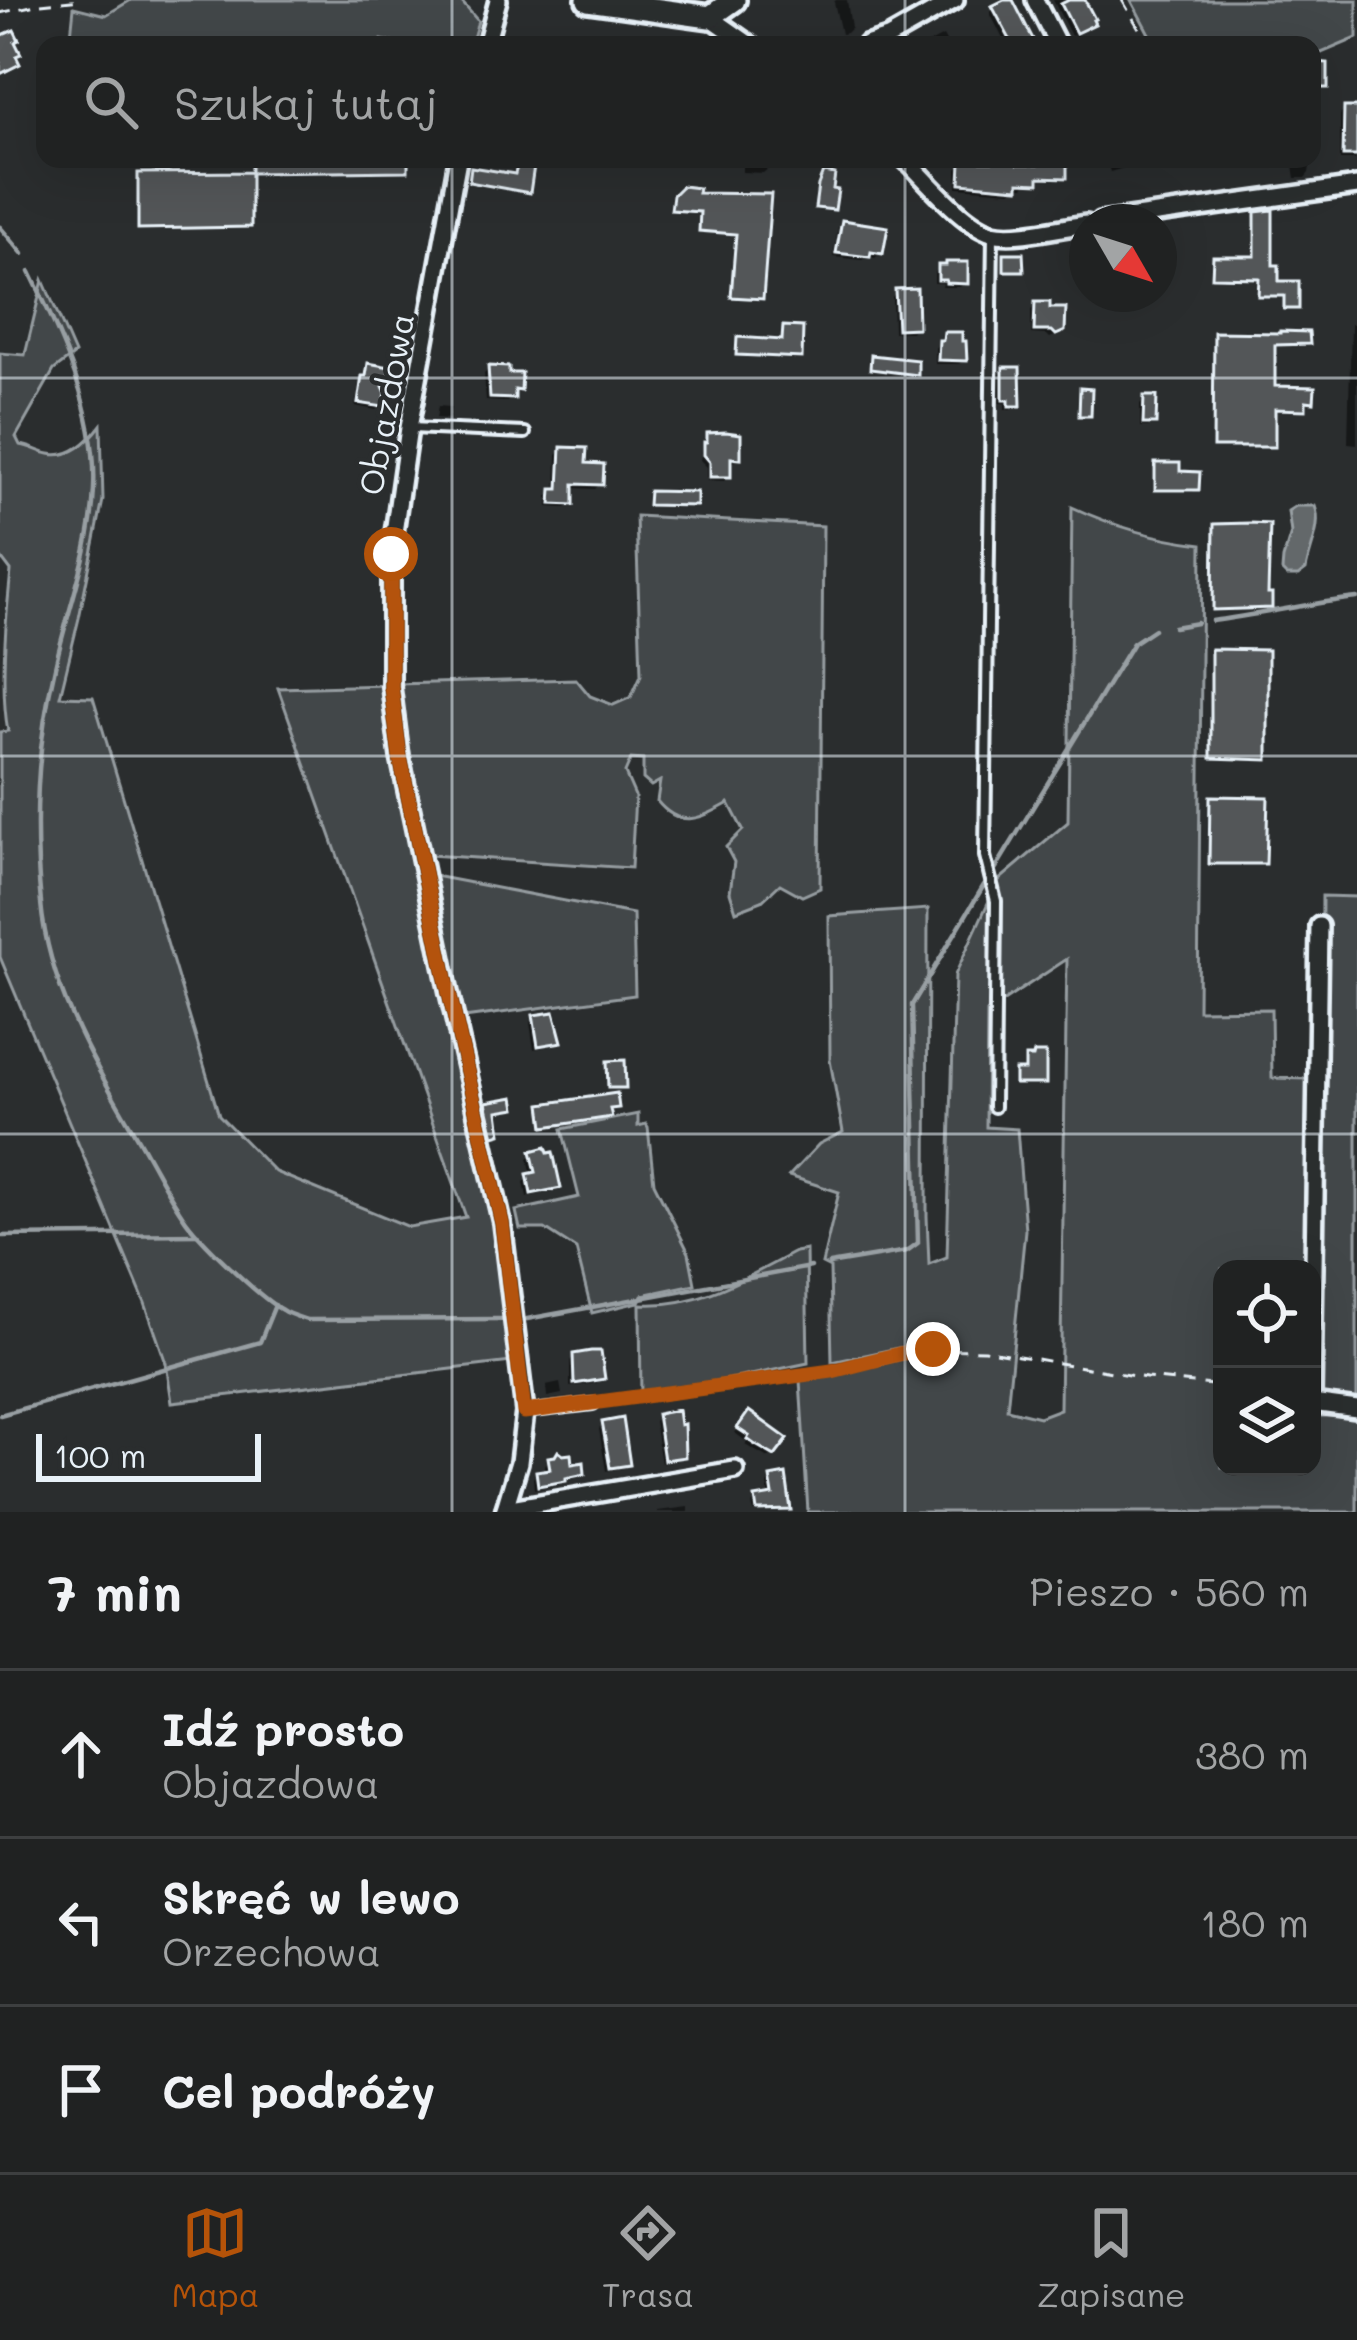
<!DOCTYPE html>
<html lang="pl">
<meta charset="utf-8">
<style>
body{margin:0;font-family:Mali,sans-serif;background:#282a2a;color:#f1f3f6}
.controls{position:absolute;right:36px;bottom:36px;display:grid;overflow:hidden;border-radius:24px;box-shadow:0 12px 48px #0002}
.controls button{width:108px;height:108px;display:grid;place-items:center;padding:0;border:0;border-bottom:3px solid #3d3f40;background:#202222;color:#f1f3f6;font:60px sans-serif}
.compass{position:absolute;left:1069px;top:204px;width:108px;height:108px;border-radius:50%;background:#202222;box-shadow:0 12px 48px #0002;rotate:129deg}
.scale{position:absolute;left:36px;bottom:30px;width:225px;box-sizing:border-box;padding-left:12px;border:6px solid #e8f1f8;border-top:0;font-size:33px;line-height:42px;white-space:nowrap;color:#e8f1f8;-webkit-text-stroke:9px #2a2d2e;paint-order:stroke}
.stop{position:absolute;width:36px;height:36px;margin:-27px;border:9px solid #b45309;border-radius:50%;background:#fff}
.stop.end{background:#b45309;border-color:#fff;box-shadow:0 3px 12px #0008}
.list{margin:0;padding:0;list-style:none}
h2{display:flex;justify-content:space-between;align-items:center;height:156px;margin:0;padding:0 48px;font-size:51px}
h2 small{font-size:39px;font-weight:400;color:#a2a4a5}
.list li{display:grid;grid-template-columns:78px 1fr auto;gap:36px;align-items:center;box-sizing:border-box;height:168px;padding:0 48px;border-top:3px solid #3d3f40}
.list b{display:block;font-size:45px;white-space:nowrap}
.list p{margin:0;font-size:39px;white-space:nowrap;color:#a2a4a5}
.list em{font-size:39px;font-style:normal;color:#a2a4a5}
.icon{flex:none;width:66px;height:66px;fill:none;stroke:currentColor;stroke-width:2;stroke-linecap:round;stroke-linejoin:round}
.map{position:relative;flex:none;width:1357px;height:1512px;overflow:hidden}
.search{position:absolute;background:#202222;box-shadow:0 12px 48px #0002;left:36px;right:36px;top:36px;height:132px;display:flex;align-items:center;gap:30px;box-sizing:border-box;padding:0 42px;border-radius:24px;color:#a2a4a5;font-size:45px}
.sheet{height:660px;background:#202222}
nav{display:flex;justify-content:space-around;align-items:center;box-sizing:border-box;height:168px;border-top:3px solid #3d3f40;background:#202222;font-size:33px;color:#a2a4a5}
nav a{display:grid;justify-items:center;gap:6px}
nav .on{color:#b45309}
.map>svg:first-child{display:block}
</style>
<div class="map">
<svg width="1357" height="1512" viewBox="0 0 1357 1512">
<rect width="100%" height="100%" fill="#2a2d2e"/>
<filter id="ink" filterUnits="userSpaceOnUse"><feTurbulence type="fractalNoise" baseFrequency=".00833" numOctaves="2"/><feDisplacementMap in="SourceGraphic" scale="24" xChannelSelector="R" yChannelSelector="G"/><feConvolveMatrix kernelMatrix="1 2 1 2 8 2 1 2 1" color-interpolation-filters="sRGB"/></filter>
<g filter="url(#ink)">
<g fill="#424648" stroke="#959ca0" stroke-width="3" fill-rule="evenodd">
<path d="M 131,0 L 460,0 L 478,21 L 471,45 L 407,45 L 382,40 L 381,45 L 70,45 L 74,7 L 106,15 Z"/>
<path d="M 1131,0 L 1357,0 L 1357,38 L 1312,57 L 1312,45 L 1155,45 Z"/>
<path d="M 43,280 L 75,354 L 54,370 L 16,437 L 20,445 C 31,446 38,452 49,454 C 71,459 89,441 101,425 L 103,500 L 79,618 L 60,696 L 93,697 L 219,1115 L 275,1172 L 409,1227 L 466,1217 L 278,688 L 386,685 L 388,727 L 469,1108 L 494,1210 L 508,1311 L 504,1316 L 520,1361 L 172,1402 L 166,1363 L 145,1303 L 0,957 L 0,732 L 8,731 C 0,690 6,617 11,571 L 2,559 L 0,562 L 0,353 L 25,355 Z"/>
<path d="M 1072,507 C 1113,526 1158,539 1202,544 L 1198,1010 L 1271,1009 L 1272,1078 L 1309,1079 L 1308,1269 L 1222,1269 L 1222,1467 L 1312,1467 L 1312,1407 L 1319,1408 L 1319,1416 L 1357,1416 L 1357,1512 L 808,1512 L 800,1380 L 906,1358 L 912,1345 L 832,1362 L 830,1268 L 822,1264 L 839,1192 L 789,1176 L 819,1144 L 843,1132 L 830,1060 L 829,916 L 928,909 L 927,1216 L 929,1264 L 947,1257 L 955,975 L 998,881 L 1068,822 ZM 1067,959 L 1060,1409 L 1039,1417 L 1007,1409 L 1025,1230 L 1017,1129 L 986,1127 L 987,1012 Z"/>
<path d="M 636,516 L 823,526 L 820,888 L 802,896 L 780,884 L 762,901 L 736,911 L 730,892 L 734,862 L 726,847 L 743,830 L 729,803 C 702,818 680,830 657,801 L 660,781 L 651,786 L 643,779 L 643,760 L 631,759 L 625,773 L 635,796 L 631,868 L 430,855 L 397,684 L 576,679 L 590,696 L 613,705 L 631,697 L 641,675 Z"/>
<path d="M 429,875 L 633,914 L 635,995 L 464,1018 Z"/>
<path d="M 1322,896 L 1357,897 L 1357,1399 L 1319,1399 Z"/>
<path d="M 638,1114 L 638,1126 L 646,1124 L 648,1127 L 654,1183 L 689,1253 L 695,1284 L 642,1295 L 639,1302 L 592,1313 L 576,1249 L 545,1229 L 520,1229 L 516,1211 L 579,1197 L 562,1129 Z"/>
<path d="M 806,1250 L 808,1363 L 641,1398 L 640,1304 C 698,1308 745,1278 795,1252 Z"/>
</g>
<path fill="#63686b" stroke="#989fa3" stroke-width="3" d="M 1296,506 L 1315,506 C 1323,525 1309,550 1306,570 L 1298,576 L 1287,576 L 1282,571 L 1283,559 L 1291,533 L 1288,511 Z"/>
<g fill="#0007">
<path d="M 836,0 L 847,0 L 851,28 L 846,33 L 841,34 L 834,2 Z"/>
<path d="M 1053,0 L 1079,0 L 1087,28 L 1071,36 Z"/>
<path d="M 994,8 L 1033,45 L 1006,45 L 990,13 Z"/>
<path d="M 943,36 L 948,45 L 926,45 Z"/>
<path d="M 1345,110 L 1357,110 L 1355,160 L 1340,160 L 1340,115 Z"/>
<path d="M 557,159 L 589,159 L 587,164 Z"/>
<path d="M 742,159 L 768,159 L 768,169 L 763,173 L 742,172 Z"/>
<path d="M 830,159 L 835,159 L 830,192 L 833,209 L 830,211 L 814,210 L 816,190 Z"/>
<path d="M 1033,159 L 1084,159 L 1084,160 L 1064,164 L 1061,179 L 1033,178 Z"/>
<path d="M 1118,159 L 1130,159 L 1131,162 L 1127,167 L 1110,172 L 1108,165 Z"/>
<path d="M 1292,159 L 1311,159 L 1309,173 L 1305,178 L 1295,178 Z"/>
<path d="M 962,164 L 1028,182 L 1024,186 L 1017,186 L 1011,191 L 957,187 L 957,169 Z"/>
<path d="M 683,190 L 695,195 L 768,197 L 760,298 L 758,300 L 730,298 L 735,235 L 698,232 L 699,213 L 670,211 L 671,201 Z"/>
<path d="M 1256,215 L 1270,268 L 1276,284 L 1296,308 L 1293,310 L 1283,310 L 1283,297 L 1257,297 L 1257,279 L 1211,279 L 1211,262 L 1214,259 L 1253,259 L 1253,218 Z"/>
<path d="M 843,223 L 880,253 L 875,258 L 867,256 L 862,260 L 833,257 L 838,227 Z"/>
<path d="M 939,268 L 965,282 L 960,287 L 942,287 L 943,283 L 934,283 L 934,273 Z"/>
<path d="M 896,292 L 915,327 L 911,332 L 893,332 L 892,297 Z"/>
<path d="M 1036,305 L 1062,330 L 1057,335 L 1050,338 L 1047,335 L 1031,334 L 1031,310 Z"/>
<path d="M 1351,324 L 1357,324 L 1357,444 L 1348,443 Z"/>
<path d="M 945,335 L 964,359 L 959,364 L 935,364 L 935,348 Z"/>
<path d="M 1215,335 L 1307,343 L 1272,345 L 1272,389 L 1311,400 L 1303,402 L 1302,410 L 1272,410 L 1270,447 L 1212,448 Z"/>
<path d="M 369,366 L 380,386 L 380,406 L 376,410 L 355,406 L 359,384 Z"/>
<path d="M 489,369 L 506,376 L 518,389 L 507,402 L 486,401 L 484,374 Z"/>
<path d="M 1004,370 L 1018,405 L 1014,409 L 1005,409 L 1005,403 L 999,403 L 1000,374 Z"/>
<path d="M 1145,399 L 1153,423 L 1148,427 L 1140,427 L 1140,404 Z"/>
<path d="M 438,406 L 451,407 L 449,419 L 436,418 Z"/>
<path d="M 709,436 L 738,457 L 733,462 L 728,462 L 728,476 L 724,481 L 707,480 L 707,467 L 700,460 L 704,441 Z"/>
<path d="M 562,450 L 583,466 L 600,484 L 595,489 L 571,488 L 571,503 L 566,508 L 548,507 L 548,496 L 556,492 L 557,455 Z"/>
<path d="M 1157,466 L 1177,474 L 1196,488 L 1193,492 L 1153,492 L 1153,470 Z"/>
<path d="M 534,1018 L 558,1041 L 554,1045 L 534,1049 L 530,1023 Z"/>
<path d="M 533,1153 L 558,1187 L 553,1191 L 527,1197 L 524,1182 L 532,1176 L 528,1158 Z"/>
<path d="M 574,1356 L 601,1378 L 597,1383 L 570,1387 L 570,1361 Z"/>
<path d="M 560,1383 L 562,1394 L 547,1397 L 546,1386 Z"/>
<path d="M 659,1416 L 682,1456 L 677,1460 L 661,1463 L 654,1421 Z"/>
<path d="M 745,1419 L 773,1454 L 768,1458 L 745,1445 L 747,1442 L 735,1433 Z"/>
<path d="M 604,1424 L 627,1464 L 622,1468 L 606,1471 L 599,1429 Z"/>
<path d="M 549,1460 L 570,1468 L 582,1473 L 559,1485 L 534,1489 L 533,1478 L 537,1474 L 546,1472 L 545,1465 Z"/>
<path d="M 772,1479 L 787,1509 L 785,1512 L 754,1512 L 752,1505 L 756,1501 L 769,1499 L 767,1484 Z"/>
<path d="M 688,1507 L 689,1512 L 658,1512 L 658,1511 Z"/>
</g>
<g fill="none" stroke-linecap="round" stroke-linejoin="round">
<g stroke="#989fa3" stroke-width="4.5">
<path d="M 0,227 L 23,254"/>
<path d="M 30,272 C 62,338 98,414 94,489 C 92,549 68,608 55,667 C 37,743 33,825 41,903 C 49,995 101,1074 146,1153 C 158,1174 169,1196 183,1216 C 197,1238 259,1297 282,1310 C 289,1315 299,1317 307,1320 L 502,1319"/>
<path d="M 1212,621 C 1261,615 1308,603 1357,598"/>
<path d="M 1174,627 L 1197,623"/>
<path d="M 996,868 L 1133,643 L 1154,629"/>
<path d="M 0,1236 L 198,1234"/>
<path d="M 829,1264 L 907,1251 L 918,1243 L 912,1005 L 984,885"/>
<path d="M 527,1319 L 810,1267"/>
<path d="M 0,1415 L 260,1342 L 275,1305"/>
</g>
</g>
<g fill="#535759" stroke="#e8f1f8" stroke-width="3">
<path d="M 1004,0 L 1013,0 L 1036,45 L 1013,45 L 992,6 Z"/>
<path d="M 1069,0 L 1085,0 L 1095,19 L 1093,20 L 1095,24 L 1076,33 L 1061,4 Z"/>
<path d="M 14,30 L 19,40 L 15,42 L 21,54 L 16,56 L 20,64 L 0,74 L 0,36 Z"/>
<path d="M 1317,62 L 1328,63 L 1328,88 L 1317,88 Z"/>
<path d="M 1344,107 L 1357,107 L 1357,156 L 1343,156 Z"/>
<path d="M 251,159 L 408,159 L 408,171 L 251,173 L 251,227 L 138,229 L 138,173 L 251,172 Z"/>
<path d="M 519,159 L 535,159 L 530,193 L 469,182 L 471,167 L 515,174 Z"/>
<path d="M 1038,159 L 1067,159 L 1067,178 L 1039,177 L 1039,183 L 1019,182 L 1019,188 L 960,183 L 961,161 L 1015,161 L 1017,164 L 1038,164 Z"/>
<path d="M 823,172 L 835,174 L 833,189 L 838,190 L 835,210 L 815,208 L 818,185 Z"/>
<path d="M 682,186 L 699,188 L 698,193 L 771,194 L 763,299 L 731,297 L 736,234 L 699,231 L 700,212 L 671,210 L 673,195 Z"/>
<path d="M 1273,210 L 1273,265 L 1279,265 L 1279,281 L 1299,281 L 1299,309 L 1284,309 L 1284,296 L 1258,296 L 1259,278 L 1212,277 L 1213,256 L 1255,256 L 1255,212 Z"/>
<path d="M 842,220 L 888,227 L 883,254 L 871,252 L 870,257 L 836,253 Z"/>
<path d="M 1004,253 L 1023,253 L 1024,271 L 1004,271 Z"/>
<path d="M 946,262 L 968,262 L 968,284 L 946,283 L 946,280 L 938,280 L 938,265 L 946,265 Z"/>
<path d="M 917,288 L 918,328 L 897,329 L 895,289 Z"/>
<path d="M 1035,302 L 1050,302 L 1050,308 L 1066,308 L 1065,331 L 1056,335 L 1052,331 L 1034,331 Z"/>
<path d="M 783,326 L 803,327 L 802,358 L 736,355 L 737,337 L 782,340 Z"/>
<path d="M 1280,331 L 1309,332 L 1310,344 L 1275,345 L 1275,386 L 1315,387 L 1314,402 L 1306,401 L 1306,410 L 1275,409 L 1275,447 L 1213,447 L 1214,332 L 1280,333 Z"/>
<path d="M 944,332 L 962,332 L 962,341 L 966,341 L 967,361 L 938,360 L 939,340 L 943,340 Z"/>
<path d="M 871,355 L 918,360 L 918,375 L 870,369 Z"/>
<path d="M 368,363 L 390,367 L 387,381 L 383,386 L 386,393 L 383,407 L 358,403 L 362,376 L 366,376 Z"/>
<path d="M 488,366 L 509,367 L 509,373 L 522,373 L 521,391 L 515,390 L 515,399 L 490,398 Z"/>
<path d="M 1003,367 L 1020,367 L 1021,406 L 1009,406 L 1009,400 L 1003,400 Z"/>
<path d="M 1080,388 L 1092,389 L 1091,416 L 1079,416 Z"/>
<path d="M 1144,396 L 1157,396 L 1156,424 L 1143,424 Z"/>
<path d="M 726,432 L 741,434 L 741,459 L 731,458 L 731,477 L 710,477 L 710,462 L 704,455 L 704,442 L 707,442 L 707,433 Z"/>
<path d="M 561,447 L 587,448 L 586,463 L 604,464 L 603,485 L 574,484 L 574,505 L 551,504 L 552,489 L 559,489 Z"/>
<path d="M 1155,463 L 1180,463 L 1180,471 L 1200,472 L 1199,490 L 1155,490 Z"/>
<path d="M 649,491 L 697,492 L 697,506 L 648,505 Z"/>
<path d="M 1250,523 L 1270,524 L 1268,594 L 1272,594 L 1272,608 L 1213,610 L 1214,524 Z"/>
<path d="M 1211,649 L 1268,650 L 1268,760 L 1211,758 Z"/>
<path d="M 1210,796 L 1268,797 L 1266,864 L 1209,864 Z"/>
<path d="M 554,1012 L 562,1042 L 538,1046 L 533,1015 Z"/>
<path d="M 1034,1053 L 1046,1053 L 1046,1084 L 1015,1084 L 1015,1070 L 1025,1070 L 1025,1057 L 1033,1057 Z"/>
<path d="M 625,1060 L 626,1088 L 608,1088 L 607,1061 Z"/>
<path d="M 617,1093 L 619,1108 L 610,1109 L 612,1117 L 544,1127 L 541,1104 Z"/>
<path d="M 514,1097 L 516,1108 L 498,1111 L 501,1134 L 494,1136 L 486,1102 Z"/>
<path d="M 546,1147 L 548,1153 L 553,1152 L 561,1188 L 531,1194 L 527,1174 L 536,1172 L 531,1151 Z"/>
<path d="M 591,1351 L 601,1351 L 605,1379 L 574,1384 L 573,1354 Z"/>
<path d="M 678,1410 L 680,1425 L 684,1424 L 685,1457 L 664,1460 L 657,1414 Z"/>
<path d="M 749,1411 L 788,1439 L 775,1456 L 754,1444 L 747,1439 L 749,1436 L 737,1428 Z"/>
<path d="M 623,1418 L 630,1465 L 610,1468 L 602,1422 Z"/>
<path d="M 558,1451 L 563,1455 L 571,1454 L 572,1464 L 584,1462 L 585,1474 L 566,1478 L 566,1481 L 538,1486 L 536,1471 L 550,1469 L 548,1457 L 555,1456 Z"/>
<path d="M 786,1474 L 791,1510 L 757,1511 L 755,1498 L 773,1495 L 770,1477 Z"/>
</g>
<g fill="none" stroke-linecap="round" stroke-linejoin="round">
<g stroke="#e8f1f8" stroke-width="16">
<g id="lane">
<path d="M 993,233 L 985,856 L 996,901 L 994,1107"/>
<path d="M 411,428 L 525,433"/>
<path d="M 525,1412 L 593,1404"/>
</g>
</g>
<g stroke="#e8f1f8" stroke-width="24">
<g id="street">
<path d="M 1035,0 L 1058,45"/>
<path d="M 710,17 L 750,45"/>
<path d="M 486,45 L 498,0"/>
<path d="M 866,45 L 888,38 L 955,0"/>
<path d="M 458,159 L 409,428 L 391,554 L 391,687 L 400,757 L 449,993 L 502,1223 L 525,1412 L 519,1462 L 504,1512"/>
<path d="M 905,159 C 927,180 963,225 992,233 C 1016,239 1062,227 1087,224"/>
<path d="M 1100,222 L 1357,186"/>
<path d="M 1319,926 L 1312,1403 L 1357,1409"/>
<path d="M 505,1509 L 735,1470"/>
</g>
</g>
<g stroke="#e8f1f8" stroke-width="30">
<path id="secondary" d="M 588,0 L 710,17 L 734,0"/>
</g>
<g stroke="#e8f1f8" stroke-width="3" stroke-dasharray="12 9" stroke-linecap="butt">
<path d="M 1122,0 L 1149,45"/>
<path d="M 0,13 L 40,4 L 82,0"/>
<path d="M 601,1403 L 832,1371 L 903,1353 L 933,1349 L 984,1350 L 1146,1378 L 1222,1386"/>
</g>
<use href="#lane" stroke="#2a2d2e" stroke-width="8"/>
<use href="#street" stroke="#2a2d2e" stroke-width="15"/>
<use href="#secondary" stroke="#2a2d2e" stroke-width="21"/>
</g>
</g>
<g fill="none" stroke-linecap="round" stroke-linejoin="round" filter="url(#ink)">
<path stroke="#b45309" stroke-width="15" d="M 391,554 L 391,687 L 400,757 L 449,993 L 502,1223 L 524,1412 L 832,1371 L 903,1353 L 933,1349"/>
</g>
<path fill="none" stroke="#e8f1f8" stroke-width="3" stroke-opacity="0.55" d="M 452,0 L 452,45M 905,0 L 905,45M 452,159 L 452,1512M 905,159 L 905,1512M 0,378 L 1357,378M 0,756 L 1357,756M 0,1134 L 1357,1134"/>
<g text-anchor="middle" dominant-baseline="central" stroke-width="9" stroke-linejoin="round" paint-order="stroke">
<g font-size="33" fill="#e8f1f8" stroke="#2a2d2e">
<text transform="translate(385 404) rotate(-80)">Objazdowa</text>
</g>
</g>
</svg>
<div class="controls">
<button><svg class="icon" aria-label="locate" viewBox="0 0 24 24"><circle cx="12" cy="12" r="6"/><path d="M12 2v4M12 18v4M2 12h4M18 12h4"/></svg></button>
<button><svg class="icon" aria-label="layers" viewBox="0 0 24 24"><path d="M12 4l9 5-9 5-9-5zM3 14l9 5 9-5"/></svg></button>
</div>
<svg class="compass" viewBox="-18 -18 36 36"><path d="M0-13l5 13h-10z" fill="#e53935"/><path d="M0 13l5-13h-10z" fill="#a2a4a5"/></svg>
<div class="scale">100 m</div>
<div class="stop" style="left:391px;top:554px"></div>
<div class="stop end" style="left:933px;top:1349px"></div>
<div class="search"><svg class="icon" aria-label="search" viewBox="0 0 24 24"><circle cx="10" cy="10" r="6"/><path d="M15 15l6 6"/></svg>Szukaj tutaj</div>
</div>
<section class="sheet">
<h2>7 min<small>Pieszo · 560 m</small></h2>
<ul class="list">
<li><svg class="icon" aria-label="ahead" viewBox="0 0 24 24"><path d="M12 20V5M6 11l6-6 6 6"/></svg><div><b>Idź prosto</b><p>Objazdowa</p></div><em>380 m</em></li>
<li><svg class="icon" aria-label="left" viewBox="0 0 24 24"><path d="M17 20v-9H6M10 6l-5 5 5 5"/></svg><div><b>Skręć w lewo</b><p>Orzechowa</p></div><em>180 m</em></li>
<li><svg class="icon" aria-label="arrive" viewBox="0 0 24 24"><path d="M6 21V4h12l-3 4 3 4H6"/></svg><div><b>Cel podróży</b></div></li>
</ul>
</section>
<nav>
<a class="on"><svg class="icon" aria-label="map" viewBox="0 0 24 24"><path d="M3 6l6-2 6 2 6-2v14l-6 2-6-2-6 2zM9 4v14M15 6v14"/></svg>Mapa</a>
<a><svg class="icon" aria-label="directions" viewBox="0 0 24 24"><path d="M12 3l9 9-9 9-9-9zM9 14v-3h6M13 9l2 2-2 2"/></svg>Trasa</a>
<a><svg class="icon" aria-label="saved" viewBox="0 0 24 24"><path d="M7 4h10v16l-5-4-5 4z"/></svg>Zapisane</a>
</nav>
